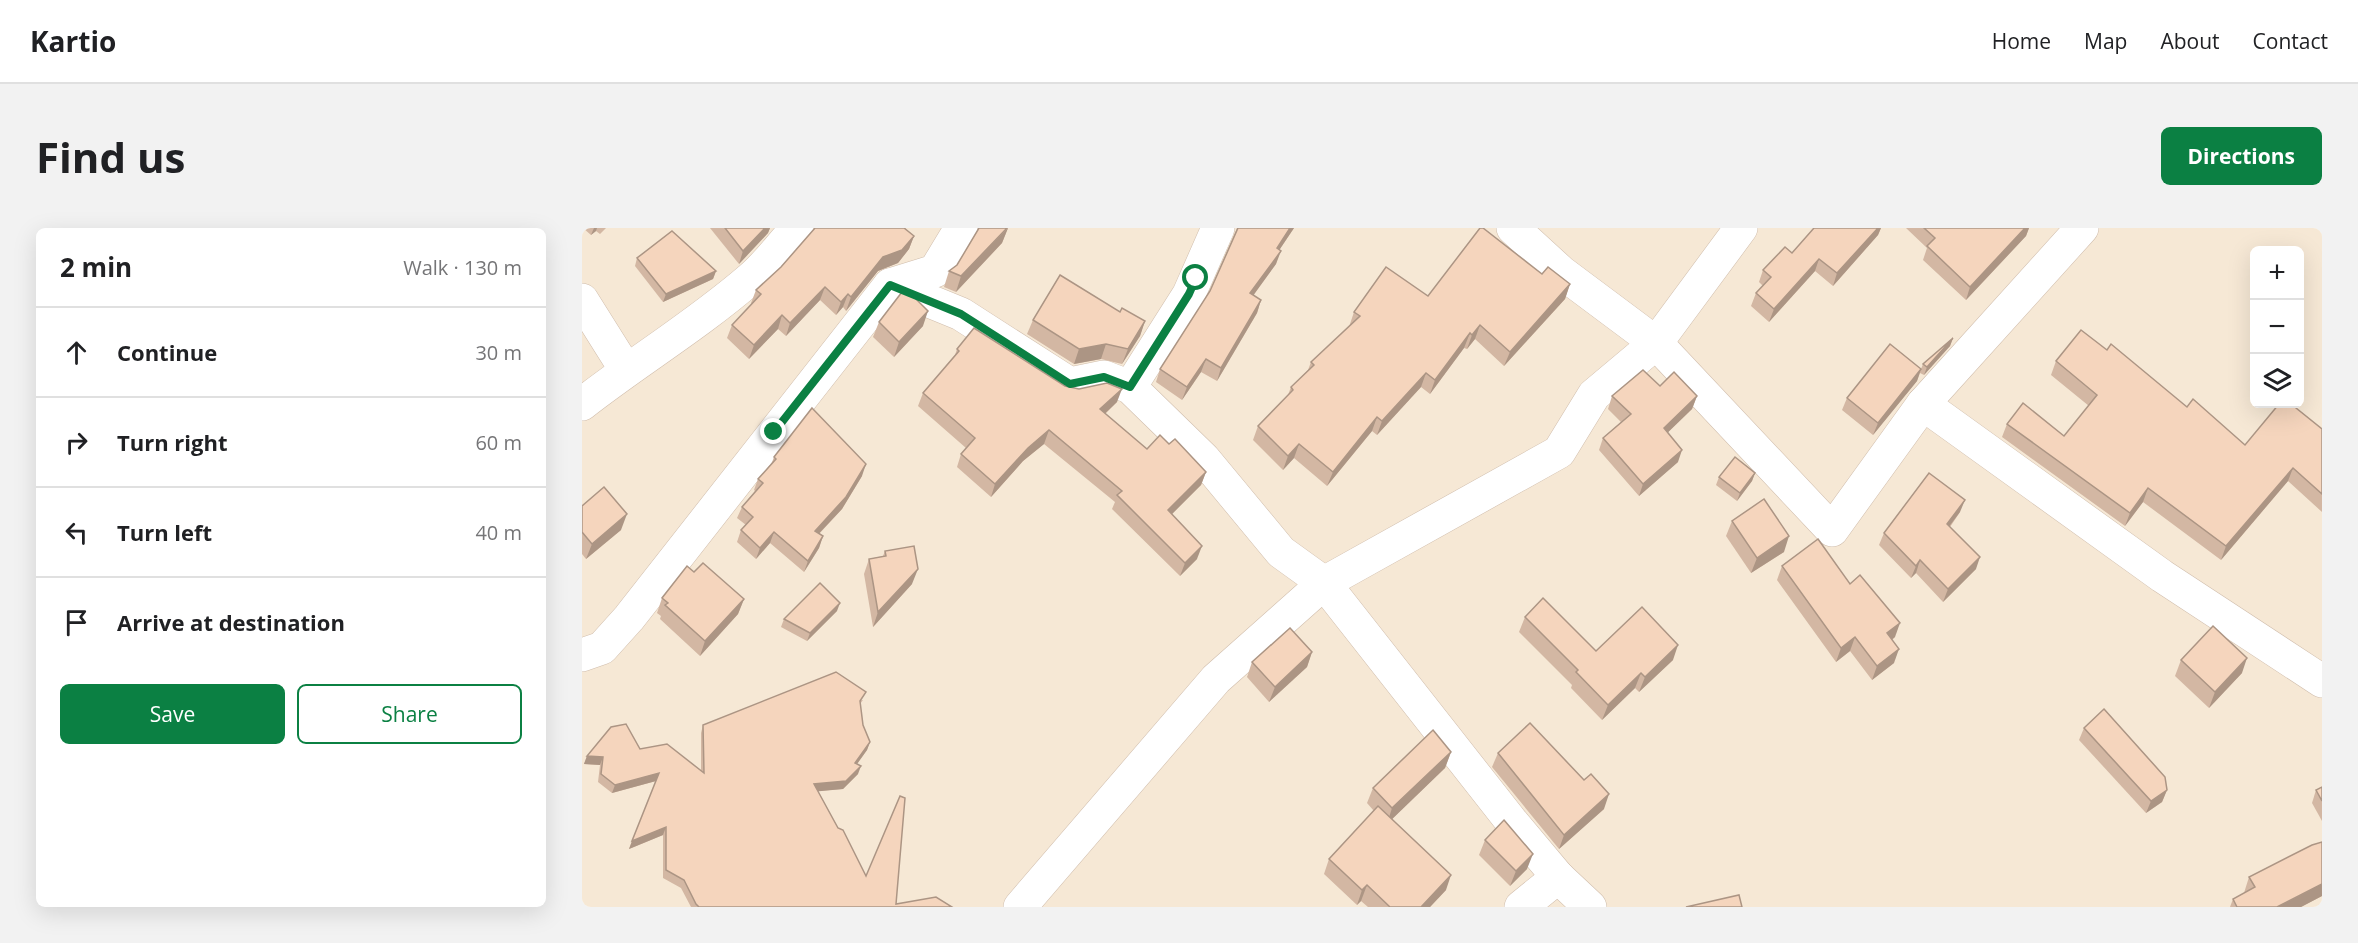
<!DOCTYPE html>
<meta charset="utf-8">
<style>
body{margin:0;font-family:"Open Sans",sans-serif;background:#f2f2f2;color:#202124}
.controls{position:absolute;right:18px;top:18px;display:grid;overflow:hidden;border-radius:9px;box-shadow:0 6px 24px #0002}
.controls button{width:54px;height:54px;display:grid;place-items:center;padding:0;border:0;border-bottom:2px solid #e0e0e0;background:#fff;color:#202124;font:30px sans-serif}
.stop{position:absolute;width:18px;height:18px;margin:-14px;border:4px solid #0b8043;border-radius:50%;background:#fff}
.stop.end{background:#0b8043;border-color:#fff;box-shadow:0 2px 6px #0008}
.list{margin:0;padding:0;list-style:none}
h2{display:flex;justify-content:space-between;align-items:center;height:78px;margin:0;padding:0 24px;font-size:26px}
h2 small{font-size:20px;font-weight:400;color:#757577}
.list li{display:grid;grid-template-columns:39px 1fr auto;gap:18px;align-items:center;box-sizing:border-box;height:90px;padding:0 24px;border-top:2px solid #e0e0e0}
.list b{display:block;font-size:22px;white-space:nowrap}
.list em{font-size:20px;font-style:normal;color:#757577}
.actions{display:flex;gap:12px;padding:18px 24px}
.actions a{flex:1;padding:14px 0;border:2px solid #0b8043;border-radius:9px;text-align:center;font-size:21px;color:#0b8043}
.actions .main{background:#0b8043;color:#fff}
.icon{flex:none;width:33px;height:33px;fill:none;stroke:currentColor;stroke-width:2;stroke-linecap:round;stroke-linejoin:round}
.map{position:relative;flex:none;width:1740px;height:679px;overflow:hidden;border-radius:9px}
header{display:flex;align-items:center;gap:36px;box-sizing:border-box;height:84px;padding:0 30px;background:#fff;border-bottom:2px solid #e0e0e0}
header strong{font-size:28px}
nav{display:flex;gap:33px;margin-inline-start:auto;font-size:21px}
.intro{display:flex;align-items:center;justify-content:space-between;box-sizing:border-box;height:144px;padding:0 36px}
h1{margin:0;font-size:42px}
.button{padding:15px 27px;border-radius:9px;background:#0b8043;color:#fff;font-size:21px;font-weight:700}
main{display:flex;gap:36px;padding:0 36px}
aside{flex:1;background:#fff;border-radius:9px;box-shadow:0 6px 24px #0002}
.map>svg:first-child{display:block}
</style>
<header>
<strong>Kartio</strong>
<nav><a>Home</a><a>Map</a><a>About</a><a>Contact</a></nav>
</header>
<div class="intro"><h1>Find us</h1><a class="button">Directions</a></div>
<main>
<aside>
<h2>2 min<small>Walk · 130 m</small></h2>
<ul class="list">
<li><svg class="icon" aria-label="ahead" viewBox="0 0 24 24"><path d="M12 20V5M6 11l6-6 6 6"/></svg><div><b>Continue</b></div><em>30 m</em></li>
<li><svg class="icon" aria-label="right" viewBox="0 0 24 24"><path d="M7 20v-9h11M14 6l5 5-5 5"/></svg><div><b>Turn right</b></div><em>60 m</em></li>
<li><svg class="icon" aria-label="left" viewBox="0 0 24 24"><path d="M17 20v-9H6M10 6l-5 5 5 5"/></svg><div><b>Turn left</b></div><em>40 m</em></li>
<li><svg class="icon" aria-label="arrive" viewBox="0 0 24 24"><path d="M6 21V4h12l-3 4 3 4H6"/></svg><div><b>Arrive at destination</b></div></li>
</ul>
<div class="actions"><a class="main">Save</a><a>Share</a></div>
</aside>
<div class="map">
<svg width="1740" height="679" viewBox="0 0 1740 679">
<rect width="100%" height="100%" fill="#fef5e7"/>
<path fill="#f6e8d5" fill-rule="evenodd" d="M 0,0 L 1740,0 L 1740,679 L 0,679 ZM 1672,22 L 1718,22 L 1718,176 L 1672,176 Z"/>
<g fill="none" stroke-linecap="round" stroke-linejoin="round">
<g stroke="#d0bdac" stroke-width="34">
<g id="street">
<path d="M 931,0 L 979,44 L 1074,115 L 1159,0"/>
<path d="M 308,57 L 379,86 L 488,156 L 522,149 L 548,159 L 622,231 L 699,324 L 742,355 L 929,593 L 976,649 L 1008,679"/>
<path d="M 0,72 L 44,142"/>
<path d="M 548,159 L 607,66 L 636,0"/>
<path d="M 0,176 C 55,133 115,97 168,51 C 185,37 199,17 215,0"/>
<path d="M 1341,176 L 1500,0"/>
<path d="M 0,427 L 20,420 L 47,390 L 308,57 L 353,43 L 379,0"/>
<path d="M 438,679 L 634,451 L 742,355 L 977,224 L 1012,167 L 1074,115 L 1250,302 L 1341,176 L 1580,348 L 1740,453"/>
<path d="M 939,679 L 976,649"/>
</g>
</g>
<use href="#street" stroke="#fff" stroke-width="33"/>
</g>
<g fill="#d3b7a3">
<path d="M 1,0 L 24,0 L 18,6 L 14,3 L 9,7 Z"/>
<path d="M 128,0 L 188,0 L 186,5 L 157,36 Z"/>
<path d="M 233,0 L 323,0 L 332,8 L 327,21 L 316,35 L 296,43 L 264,83 L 261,79 L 254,87 L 238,72 L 204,108 L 196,101 L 167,131 L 145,110 L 150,97 L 170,76 L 169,75 L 174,62 L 199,39 Z"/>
<path d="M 426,0 L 420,15 L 374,64 L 362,59 L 367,43 Z"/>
<path d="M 655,0 L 712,0 L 697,22 L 694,36 L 671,67 L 679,72 L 675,85 L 635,153 L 619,144 L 600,172 L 574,154 L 578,141 L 628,63 Z"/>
<path d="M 1232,0 L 1299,0 L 1296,7 L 1251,58 L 1233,43 L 1187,94 L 1169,78 L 1174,65 L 1181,58 L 1177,54 L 1181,42 L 1210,25 Z"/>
<path d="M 1324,0 L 1447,0 L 1444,8 L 1384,72 L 1341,32 L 1345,20 Z"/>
<path d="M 55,30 L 134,43 L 131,51 L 81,74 L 53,38 Z"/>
<path d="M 960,46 L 988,56 L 983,71 L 922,138 L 893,111 L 885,121 L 882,120 L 848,166 L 839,159 L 795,207 L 790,203 L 745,258 L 712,230 L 701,242 L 671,212 L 676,198 L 706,167 L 709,159 L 726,142 L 729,134 L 767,99 L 772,84 L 846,68 Z"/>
<path d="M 538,84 L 563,93 L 558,108 L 540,136 L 519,131 L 492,136 L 445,106 L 451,92 Z"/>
<path d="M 297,94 L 341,98 L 312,129 L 291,109 Z"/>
<path d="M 1371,110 L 1368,118 L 1342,147 L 1338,145 L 1335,153 L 1291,207 L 1260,182 L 1265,170 L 1339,141 L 1341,136 Z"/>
<path d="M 375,121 L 483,158 L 535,174 L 523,186 L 565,221 L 587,216 L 624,244 L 619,257 L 590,286 L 615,331 L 598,348 L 530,281 L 533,274 L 462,216 L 441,233 L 409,269 L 375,239 L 379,226 L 384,220 L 336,178 L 341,165 L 373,127 Z"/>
<path d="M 1525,122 L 1605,179 L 1663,217 L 1740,201 L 1740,284 L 1706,253 L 1639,332 L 1561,274 L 1543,298 L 1420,209 L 1425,196 L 1482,208 L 1507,178 L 1469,147 L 1474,133 Z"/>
<path d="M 1078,158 L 1115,168 L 1110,181 L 1085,205 L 1096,234 L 1057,268 L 1017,222 L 1021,210 L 1039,194 L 1026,181 L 1030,168 Z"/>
<path d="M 192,229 L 280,248 L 260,281 L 237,306 L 241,308 L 237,320 L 222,344 L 188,315 L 174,331 L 155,314 L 159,302 L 164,297 L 155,290 L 160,279 L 173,263 L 172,262 L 176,251 L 189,237 Z"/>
<path d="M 1173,245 L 1170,253 L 1155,273 L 1134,257 L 1137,249 Z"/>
<path d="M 0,278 L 39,302 L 4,331 L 0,326 Z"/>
<path d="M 1378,284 L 1368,299 L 1394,341 L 1361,374 L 1334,345 L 1329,350 L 1297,317 L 1302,305 Z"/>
<path d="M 1150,293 L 1202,324 L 1169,345 L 1144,308 Z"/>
<path d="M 303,323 L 330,356 L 291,399 L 282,346 L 287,331 L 301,328 Z"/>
<path d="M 1200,338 L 1268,356 L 1313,409 L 1310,412 L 1312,435 L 1290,452 L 1268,423 L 1254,434 L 1195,352 Z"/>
<path d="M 112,344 L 162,371 L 156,386 L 118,428 L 78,391 L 79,388 L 75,385 L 80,370 Z"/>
<path d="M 255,383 L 225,413 L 199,399 L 202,391 Z"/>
<path d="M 943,389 L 1014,423 L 1091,432 L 1057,464 L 1053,460 L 1020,492 L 989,460 L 990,457 L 937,404 Z"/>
<path d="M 730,424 L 725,439 L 687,474 L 665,449 L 670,434 Z"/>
<path d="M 1599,432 L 1660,445 L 1627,480 L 1593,448 Z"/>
<path d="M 281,472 L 278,476 L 281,497 L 288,514 L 285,522 L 275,536 L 276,546 L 261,561 L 236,563 L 256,600 L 284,648 L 314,676 L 370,679 L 109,679 L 99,660 L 81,650 L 81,607 L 47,621 L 74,553 L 30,565 L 16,554 L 18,537 L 2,536 L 5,528 L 58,521 L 119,543 L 119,505 L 121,497 Z"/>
<path d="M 1502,500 L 1585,562 L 1580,574 L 1564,585 L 1497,512 Z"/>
<path d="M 869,524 L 863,540 L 810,591 L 864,662 L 848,679 L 786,679 L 779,673 L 775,677 L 742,646 L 747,631 L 792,583 L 785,575 L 791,560 Z"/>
<path d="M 916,525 L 1022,581 L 977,621 L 910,539 Z"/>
<path d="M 1740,559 L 1740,593 L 1730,575 L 1734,562 Z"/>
<path d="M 903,612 L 945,641 L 928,658 L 897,627 Z"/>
<path d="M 1667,649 L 1740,668 L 1719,679 L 1648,679 L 1651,671 L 1662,665 Z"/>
</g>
<g fill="#ac9584">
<path d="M 12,0 L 15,0 L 14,3 L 9,7 Z"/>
<path d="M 183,0 L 188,0 L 186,5 L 157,36 L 161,23 Z"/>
<path d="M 426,0 L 420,15 L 374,64 L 379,48 Z"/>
<path d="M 708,0 L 712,0 L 690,33 L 695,20 Z"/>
<path d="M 1296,0 L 1299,0 L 1296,7 L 1251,58 L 1255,45 Z"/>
<path d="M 1443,0 L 1447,0 L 1444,8 L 1384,72 L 1388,59 Z"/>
<path d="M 332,8 L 327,21 L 316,35 L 296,43 L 264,83 L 269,69 L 301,29 Z"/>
<path d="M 699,23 L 694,36 L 663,79 L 668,65 Z"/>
<path d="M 1237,31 L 1233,43 L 1187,94 L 1192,81 Z"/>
<path d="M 134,43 L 131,51 L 81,74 L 84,66 Z"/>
<path d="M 988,56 L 983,71 L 922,138 L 928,124 Z"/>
<path d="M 243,59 L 238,72 L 204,108 L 208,95 Z"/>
<path d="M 266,66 L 261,79 L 254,87 L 259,74 Z"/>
<path d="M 679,72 L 675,85 L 635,153 L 639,140 Z"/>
<path d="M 346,83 L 341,98 L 312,129 L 317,114 Z"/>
<path d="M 200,87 L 196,101 L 167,131 L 172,117 Z"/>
<path d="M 563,93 L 558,108 L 540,136 L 546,121 Z"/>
<path d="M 898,97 L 893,111 L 885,121 L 890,107 Z"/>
<path d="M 888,105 L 882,120 L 848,166 L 853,152 Z"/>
<path d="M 1371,110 L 1368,118 L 1342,147 L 1345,139 Z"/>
<path d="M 524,116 L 519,131 L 492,136 L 497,121 Z"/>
<path d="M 624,131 L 619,144 L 600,172 L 605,159 Z"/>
<path d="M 1339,141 L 1335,153 L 1291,207 L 1296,195 Z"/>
<path d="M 844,145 L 839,159 L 795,207 L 800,193 Z"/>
<path d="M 540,161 L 535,174 L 513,195 L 518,181 Z"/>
<path d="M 1115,168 L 1110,181 L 1077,213 L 1082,200 Z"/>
<path d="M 795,189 L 790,203 L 745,258 L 751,244 Z"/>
<path d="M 467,202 L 462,216 L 441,233 L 409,269 L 413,256 L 446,220 Z"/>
<path d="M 717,216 L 712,230 L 701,242 L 706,228 Z"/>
<path d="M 1100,222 L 1096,234 L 1057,268 L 1061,256 Z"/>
<path d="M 284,236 L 280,248 L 260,281 L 228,315 L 233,303 Z"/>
<path d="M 1711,240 L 1706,253 L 1639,332 L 1644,318 Z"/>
<path d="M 624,244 L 619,257 L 581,295 L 586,282 Z"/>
<path d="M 1173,245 L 1170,253 L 1155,273 L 1158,265 Z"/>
<path d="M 1566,260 L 1561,274 L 1543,298 L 1548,285 Z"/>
<path d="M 1383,272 L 1378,284 L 1360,308 L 1365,296 Z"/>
<path d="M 45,286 L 39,302 L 4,331 L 10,316 Z"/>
<path d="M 192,304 L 188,315 L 174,331 L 178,320 Z"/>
<path d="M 241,308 L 237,320 L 222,344 L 226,333 Z"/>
<path d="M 1207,308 L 1202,324 L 1169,345 L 1175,330 Z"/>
<path d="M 620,318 L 615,331 L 598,348 L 603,335 Z"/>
<path d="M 1398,329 L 1394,341 L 1361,374 L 1366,361 Z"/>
<path d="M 1338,332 L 1334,345 L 1329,350 L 1334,338 Z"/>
<path d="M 336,341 L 330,356 L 291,399 L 296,384 Z"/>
<path d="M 162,371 L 156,386 L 118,428 L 123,413 Z"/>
<path d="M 258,375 L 255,383 L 225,413 L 228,405 Z"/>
<path d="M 1318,395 L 1313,409 L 1300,419 L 1305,405 Z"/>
<path d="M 1273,409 L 1268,423 L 1254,434 L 1259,420 Z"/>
<path d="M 1096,417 L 1091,432 L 1057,464 L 1063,449 Z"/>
<path d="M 1317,421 L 1312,435 L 1290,452 L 1295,438 Z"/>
<path d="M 730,424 L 725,439 L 687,474 L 693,459 Z"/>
<path d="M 1665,430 L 1660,445 L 1627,480 L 1633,464 Z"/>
<path d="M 1059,445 L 1053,460 L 1020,492 L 1026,477 Z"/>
<path d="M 288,514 L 285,522 L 270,543 L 273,535 Z"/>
<path d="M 869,524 L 863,540 L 805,596 L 810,580 Z"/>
<path d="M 5,528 L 21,529 L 18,537 L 2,536 Z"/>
<path d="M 279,538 L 276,546 L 261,561 L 229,564 L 232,556 Z"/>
<path d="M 77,545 L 74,553 L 30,565 L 33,557 Z"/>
<path d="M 1585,562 L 1580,574 L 1564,585 L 1569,573 Z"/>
<path d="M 1027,566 L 1022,581 L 977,621 L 982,607 Z"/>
<path d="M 84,599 L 81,607 L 47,621 L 50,613 Z"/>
<path d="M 951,626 L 945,641 L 928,658 L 934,643 Z"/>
<path d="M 869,647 L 864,662 L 848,679 L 839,679 Z"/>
<path d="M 1740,656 L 1740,668 L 1719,679 L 1695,679 Z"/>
<path d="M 785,657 L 779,673 L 775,677 L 780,662 Z"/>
</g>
<g fill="#f5d5bd" stroke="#ac9584" stroke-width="1.5">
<path d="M 143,0 L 183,0 L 161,23 Z"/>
<path d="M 233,0 L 322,0 L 332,8 L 320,22 L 301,29 L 269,69 L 266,66 L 259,74 L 243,59 L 208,95 L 200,87 L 172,117 L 150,97 L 179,66 L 174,62 L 199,39 Z"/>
<path d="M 397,0 L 425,0 L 379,48 L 367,43 L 375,37 Z"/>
<path d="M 656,0 L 708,0 L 695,20 L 699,23 L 668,65 L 679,72 L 639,140 L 624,131 L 605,159 L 578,141 L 628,63 Z"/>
<path d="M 898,0 L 901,0 L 960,46 L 966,39 L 988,56 L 928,124 L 898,97 L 890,107 L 888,105 L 853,152 L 844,145 L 800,193 L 795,189 L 751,244 L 717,216 L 706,228 L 676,198 L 711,162 L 709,159 L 732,137 L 729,134 L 778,88 L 772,84 L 804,39 L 846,68 Z"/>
<path d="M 1232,0 L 1296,0 L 1255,45 L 1237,31 L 1192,81 L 1174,65 L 1189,49 L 1181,42 L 1203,19 L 1210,25 Z"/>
<path d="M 1342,0 L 1443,0 L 1388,59 L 1345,18 L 1353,10 Z"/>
<path d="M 90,3 L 134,43 L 84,66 L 55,30 Z"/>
<path d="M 478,47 L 538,84 L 540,80 L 563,93 L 546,121 L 524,116 L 497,121 L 451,92 Z"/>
<path d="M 320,64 L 333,70 L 346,83 L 317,114 L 297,94 Z"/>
<path d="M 392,100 L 483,158 L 497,161 L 525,155 L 540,161 L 518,181 L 565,221 L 578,207 L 587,216 L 593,211 L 624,244 L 586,282 L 620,318 L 603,335 L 535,267 L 540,263 L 467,202 L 446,220 L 413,256 L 379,226 L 393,210 L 341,165 L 377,123 L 375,121 Z"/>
<path d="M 1499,102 L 1525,122 L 1529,116 L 1605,179 L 1611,171 L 1663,217 L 1697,176 L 1709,176 L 1740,201 L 1740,266 L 1711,240 L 1644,318 L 1566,260 L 1548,285 L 1425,196 L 1441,175 L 1482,208 L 1515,167 L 1474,133 Z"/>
<path d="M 1371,110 L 1345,139 L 1341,136 Z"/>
<path d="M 1308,116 L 1339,141 L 1296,195 L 1265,170 Z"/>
<path d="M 1061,142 L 1078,158 L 1092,144 L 1115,168 L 1082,200 L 1100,222 L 1061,256 L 1021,210 L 1049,186 L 1030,168 Z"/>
<path d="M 230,180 L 284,236 L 264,269 L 233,303 L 241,308 L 226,333 L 192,304 L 178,320 L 159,302 L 171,289 L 160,279 L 181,255 L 176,251 L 194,231 L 192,229 Z"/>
<path d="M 1153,229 L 1173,245 L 1158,265 L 1137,249 Z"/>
<path d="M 1347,245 L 1383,272 L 1365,296 L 1398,329 L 1366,361 L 1338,332 L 1334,338 L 1302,305 Z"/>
<path d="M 22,259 L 45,286 L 10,316 L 0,304 L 0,278 Z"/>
<path d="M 1182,271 L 1207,308 L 1175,330 L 1150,293 Z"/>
<path d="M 1236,311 L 1268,356 L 1278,347 L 1318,395 L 1305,405 L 1317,421 L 1295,438 L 1273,409 L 1259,420 L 1200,338 Z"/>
<path d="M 332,318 L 336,341 L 296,384 L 287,331 L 304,328 L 303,323 Z"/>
<path d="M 121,335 L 162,371 L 123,413 L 83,377 L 86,375 L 80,370 L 105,338 L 112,344 Z"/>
<path d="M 238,355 L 258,375 L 228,405 L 202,391 Z"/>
<path d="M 961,370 L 1014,423 L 1060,379 L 1096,417 L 1063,449 L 1059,445 L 1026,477 L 994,444 L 996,442 L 943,389 Z"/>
<path d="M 1631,398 L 1665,430 L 1633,464 L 1599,432 Z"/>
<path d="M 708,400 L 730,424 L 693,459 L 670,434 Z"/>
<path d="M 254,444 L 284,464 L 278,473 L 281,497 L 288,514 L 273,535 L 279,538 L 264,553 L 232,556 L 256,600 L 261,602 L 284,648 L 318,568 L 323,570 L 314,676 L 354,669 L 370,679 L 117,679 L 114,676 L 102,652 L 84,642 L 84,599 L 50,613 L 77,545 L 33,557 L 19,546 L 21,529 L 5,528 L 29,499 L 44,496 L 58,521 L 85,516 L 122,545 L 121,497 Z"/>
<path d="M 1522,481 L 1583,549 L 1585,562 L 1569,573 L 1502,500 Z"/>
<path d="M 948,495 L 1002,552 L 1009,546 L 1027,566 L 982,607 L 916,525 Z"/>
<path d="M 851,502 L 869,524 L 810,580 L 791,560 Z"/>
<path d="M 1740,559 L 1740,573 L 1734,562 Z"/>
<path d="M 796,578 L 869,647 L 839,679 L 808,679 L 785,657 L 780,662 L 747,631 Z"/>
<path d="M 922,592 L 951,626 L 934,643 L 903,612 Z"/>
<path d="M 1740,614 L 1740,656 L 1695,679 L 1655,679 L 1651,671 L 1673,659 L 1667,649 L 1730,617 Z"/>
<path d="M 1157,667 L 1160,679 L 1104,679 Z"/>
</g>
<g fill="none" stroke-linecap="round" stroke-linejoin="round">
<path stroke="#0b8043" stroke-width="8" d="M 192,204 L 308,57 L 379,86 L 488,156 L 522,149 L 548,159 L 607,66 L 614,50"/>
</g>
</svg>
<div class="controls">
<button>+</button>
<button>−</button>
<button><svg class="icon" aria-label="layers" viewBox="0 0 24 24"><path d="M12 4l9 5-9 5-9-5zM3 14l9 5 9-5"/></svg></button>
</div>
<div class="stop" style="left:614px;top:50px"></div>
<div class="stop end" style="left:192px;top:204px"></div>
</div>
</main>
